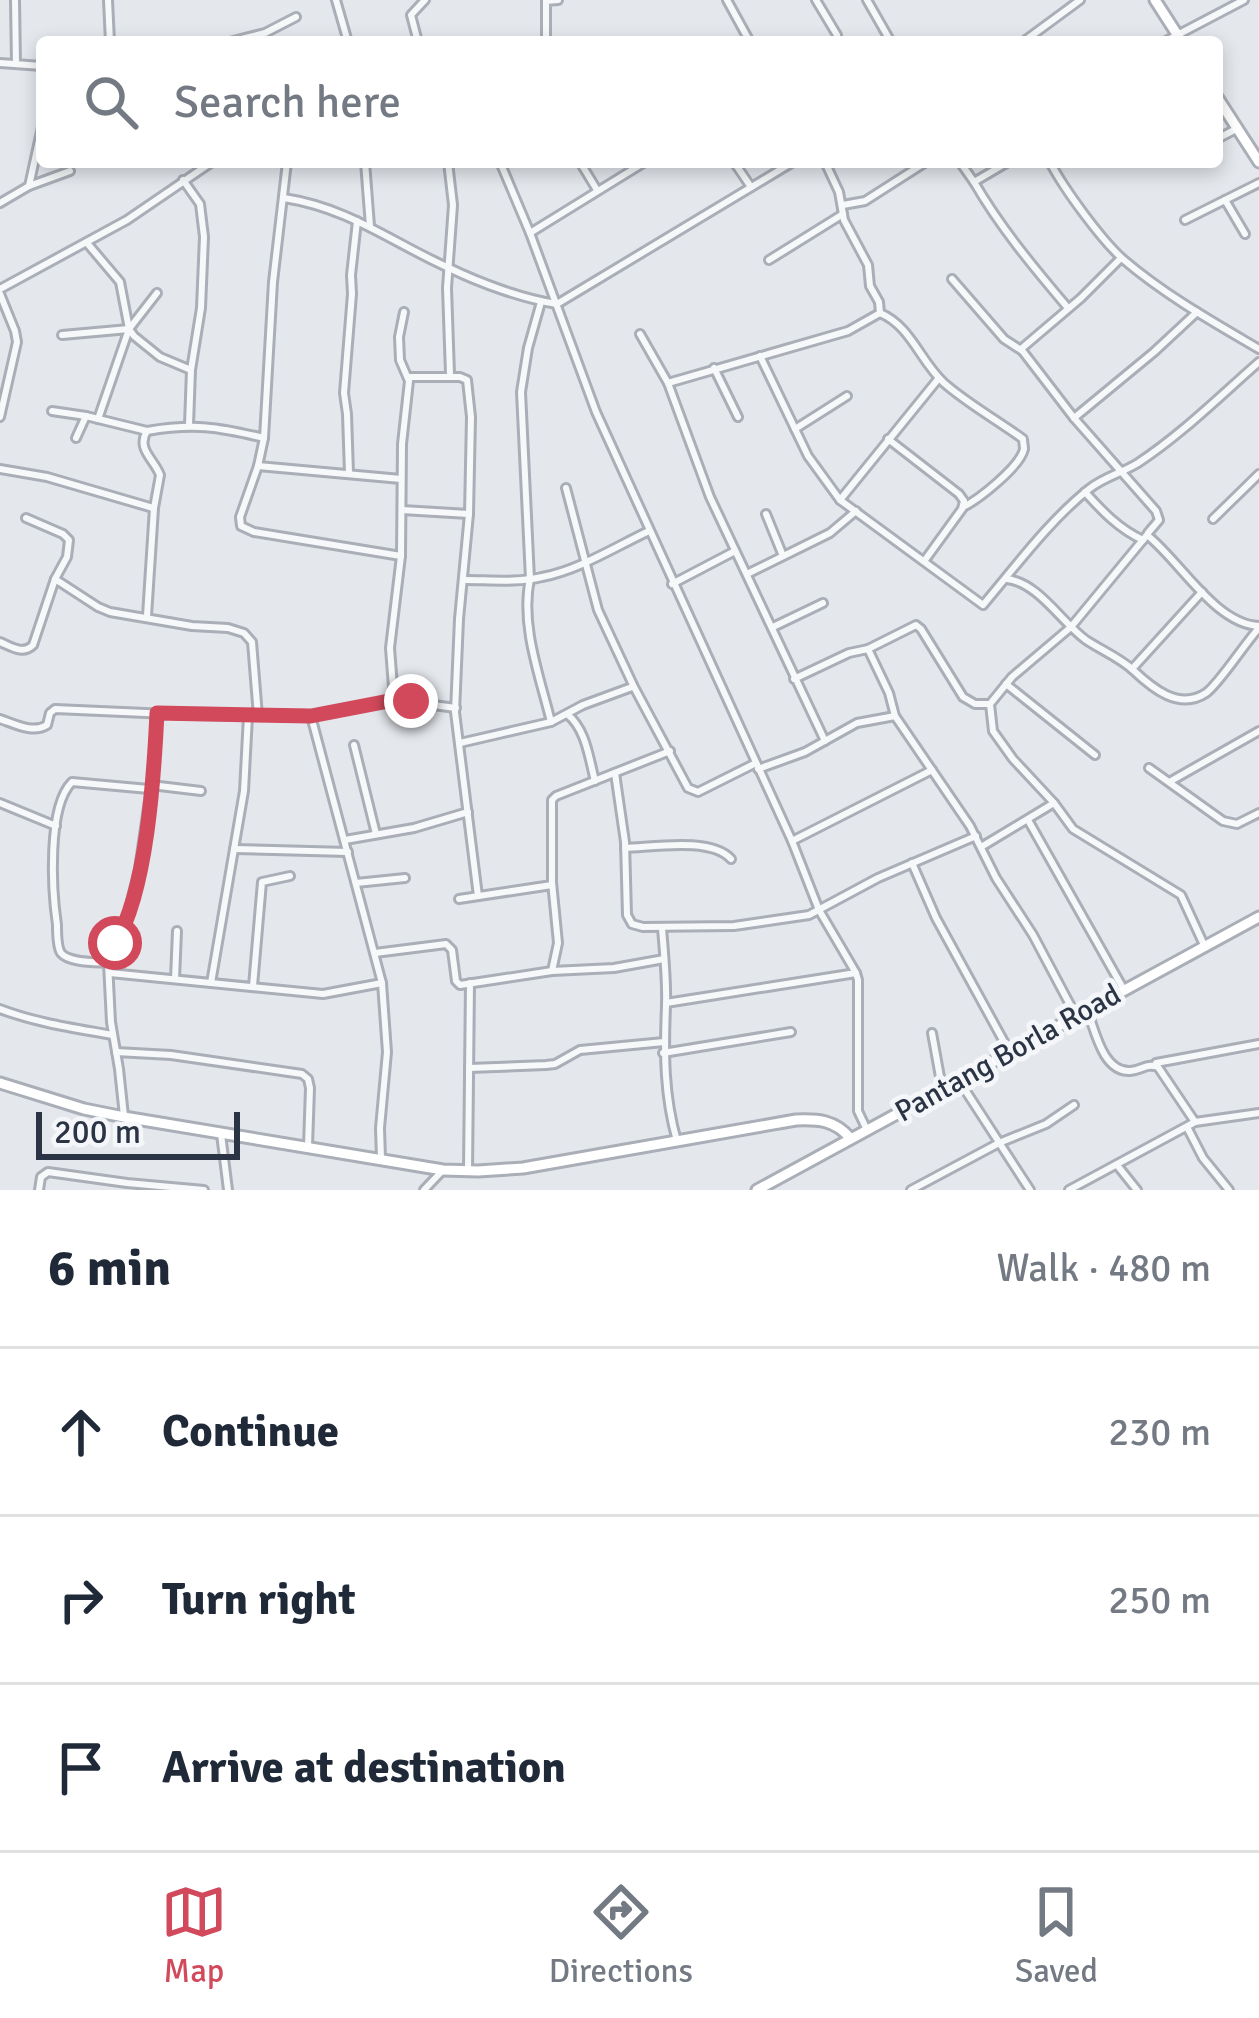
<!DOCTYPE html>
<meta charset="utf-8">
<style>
body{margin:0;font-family:Signika,sans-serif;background:#f6f6f7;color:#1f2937}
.scale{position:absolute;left:36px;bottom:30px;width:204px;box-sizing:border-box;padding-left:12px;border:6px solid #2b3445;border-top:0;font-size:33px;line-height:42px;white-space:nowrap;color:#2b3445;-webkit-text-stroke:9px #f4f6f9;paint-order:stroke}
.stop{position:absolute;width:36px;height:36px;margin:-27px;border:9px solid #d1495b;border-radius:50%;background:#fff}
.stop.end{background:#d1495b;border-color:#fff;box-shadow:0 3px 12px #0008}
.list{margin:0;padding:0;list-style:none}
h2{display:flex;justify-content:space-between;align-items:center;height:156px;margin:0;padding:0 48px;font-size:51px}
h2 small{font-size:39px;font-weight:400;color:#747a83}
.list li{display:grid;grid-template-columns:78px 1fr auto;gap:36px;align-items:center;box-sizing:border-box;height:168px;padding:0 48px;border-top:3px solid #e0e1e3}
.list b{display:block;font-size:45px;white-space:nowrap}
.list em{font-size:39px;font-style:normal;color:#747a83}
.icon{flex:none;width:66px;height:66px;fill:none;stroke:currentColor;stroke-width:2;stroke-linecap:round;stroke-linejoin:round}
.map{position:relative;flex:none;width:1259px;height:1190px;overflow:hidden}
.search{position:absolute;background:#fff;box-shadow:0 6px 18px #0003;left:36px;right:36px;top:36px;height:132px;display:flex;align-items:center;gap:30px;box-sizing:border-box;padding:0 42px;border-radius:12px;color:#747a83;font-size:45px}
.sheet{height:660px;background:#fff}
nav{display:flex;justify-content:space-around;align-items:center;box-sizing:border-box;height:168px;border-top:3px solid #e0e1e3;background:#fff;font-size:33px;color:#747a83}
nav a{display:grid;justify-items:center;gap:6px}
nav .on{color:#d1495b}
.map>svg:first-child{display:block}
</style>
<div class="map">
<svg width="1259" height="1190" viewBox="0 0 1259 1190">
<rect width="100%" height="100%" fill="#e4e7ec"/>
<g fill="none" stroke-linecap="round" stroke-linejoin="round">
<g stroke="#a9aeb7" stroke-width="12">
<g id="street">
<path d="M 15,0 L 16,64"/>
<path d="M 108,0 L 110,42"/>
<path d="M 336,0 L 348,42"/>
<path d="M 727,0 L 750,42"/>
<path d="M 816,0 L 837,35 L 836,42"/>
<path d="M 867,0 L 891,42"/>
<path d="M 229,42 L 265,33 L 296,17"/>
<path d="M 418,42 L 411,15 L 425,0"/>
<path d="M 546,42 L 546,1 L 558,0"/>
<path d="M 1023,42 L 1080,0"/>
<path d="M 1164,42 L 1244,0"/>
<path d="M 0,63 L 42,66"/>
<path d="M 1217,139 L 1238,128"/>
<path d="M 287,162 L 273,282 L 264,438 L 258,466 L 240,517 L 241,526 L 254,532 L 401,556"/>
<path d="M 365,162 L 370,226"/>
<path d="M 448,162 L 453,205 L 447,288 L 450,374"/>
<path d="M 500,162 L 530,233 L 596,412 L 792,841 L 819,910 L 856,973 L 858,980 L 858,1111 L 867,1130"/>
<path d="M 580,162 L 597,190"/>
<path d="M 734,162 L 751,187"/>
<path d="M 825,162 L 839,192 L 844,220 L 868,265 L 870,286 L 879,302 L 880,313 C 911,326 920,361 944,383 C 968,404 997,420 1023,439 C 1023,442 1024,446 1024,449 C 1020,467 978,500 963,507"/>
<path d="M 960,162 L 974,182"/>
<path d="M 1008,162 L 974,182 C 1000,227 1034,268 1068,308"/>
<path d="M 1050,162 C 1064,189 1102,241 1124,260 C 1165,295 1213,322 1259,349"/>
<path d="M 183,180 L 200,204 L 204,237 L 201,308 L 191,370 L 189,425"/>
<path d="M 29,186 L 42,127"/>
<path d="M 284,198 C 349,208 391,242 449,268 C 480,283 523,299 557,304 L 793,162"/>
<path d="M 1225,200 L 1245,234"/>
<path d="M 0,203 L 29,186 L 70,171"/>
<path d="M 843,205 L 865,201 L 926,162"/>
<path d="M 1185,220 L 1259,183"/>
<path d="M 530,233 L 645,162"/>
<path d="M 87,243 L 120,282 L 129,329 L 134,336 L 160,357 L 191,370"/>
<path d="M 1121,258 L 1081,298 L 1021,349 L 1074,418 L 1156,511 L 1159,520 L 1148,533"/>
<path d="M 769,260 L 843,214"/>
<path d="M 952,279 L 1004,339 L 1021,350"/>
<path d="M 0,289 L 127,220 L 212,162"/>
<path d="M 0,294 L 15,331 L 17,342 L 0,417"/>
<path d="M 541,302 L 528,348 L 521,392 L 530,579 C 520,625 540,677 551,722"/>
<path d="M 640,334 L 668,383 L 710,497 L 825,741"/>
<path d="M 62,335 L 129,329"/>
<path d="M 760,356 L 808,456 L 840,500 L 983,605 C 1016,566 1049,521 1089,489 C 1104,477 1122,473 1138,463 C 1182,434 1220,396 1259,362"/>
<path d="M 714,368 L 738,417"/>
<path d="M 408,377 L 460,377 L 467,380 L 471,417 L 469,514 L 459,619 L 455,712 L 478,896"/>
<path d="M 668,383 L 848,331 L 880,313"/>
<path d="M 52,411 L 86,416 L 147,431"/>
<path d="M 1074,418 L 1154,352 L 1197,312"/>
<path d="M 98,419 L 129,329 L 157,293"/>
<path d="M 795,429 L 847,396"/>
<path d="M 76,438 L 86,416"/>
<path d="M 888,439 L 959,494 L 964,501 L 962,509 L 925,560"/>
<path d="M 258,466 L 401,479"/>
<path d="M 0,469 L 47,477 L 153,508"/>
<path d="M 349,473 L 347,414 L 344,393 L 352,294 L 351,275 L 357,221"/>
<path d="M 566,488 L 598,610 L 634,687 L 688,788 L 698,792 L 756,763"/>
<path d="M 1085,492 C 1102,511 1119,529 1143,540"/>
<path d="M 840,500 L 939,378"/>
<path d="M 402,510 L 469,514"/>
<path d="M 766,514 L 783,556"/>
<path d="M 26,518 L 63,534 L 69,540 L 67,557 L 55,579"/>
<path d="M 1213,519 L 1259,474"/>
<path d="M 747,574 L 830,533 L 856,511"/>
<path d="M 1007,579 C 1039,583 1061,622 1086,640 C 1101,650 1120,658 1133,670 C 1152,688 1179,711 1206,693 C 1219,684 1245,643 1259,628"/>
<path d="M 465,580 C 490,580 517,583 542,577 C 579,570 615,547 649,531"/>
<path d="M 672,584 L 735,551"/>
<path d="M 147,616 L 154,508 L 160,475 C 154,459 136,449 147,431 C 194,423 218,427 264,438"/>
<path d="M 773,627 L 823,603"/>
<path d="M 0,642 C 12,647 23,655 33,645 L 55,579 L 98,607 L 110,612 L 192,626 L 228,628 L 244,633 L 252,642 L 258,716"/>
<path d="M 1132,669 L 1202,592"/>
<path d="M 794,679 L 849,653 L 868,649"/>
<path d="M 1006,684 L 1095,755"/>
<path d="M 394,700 L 390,648 L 401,556 L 402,444 L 409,381 L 400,360 L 399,337 L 404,312"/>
<path d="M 990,704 L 975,704 L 963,697 L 921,629 L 916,625 L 868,649 L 889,693 L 895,716 L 970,826 L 996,878 L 1033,935 L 1076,1016"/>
<path d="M 567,714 C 586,729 589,758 595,781"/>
<path d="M 311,716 L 382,983 L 387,1052 L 380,1128 L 381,1158"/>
<path d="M 0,719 C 15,724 33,734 47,725 L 50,713 L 55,709 L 191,715 L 311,716 L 394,700 L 456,708"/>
<path d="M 460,743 L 551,722 L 583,705 L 632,687"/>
<path d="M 354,745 L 376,834"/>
<path d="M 1149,768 L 1223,821 L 1237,824 L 1259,813"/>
<path d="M 758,769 L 805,752 L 857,723 L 895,716"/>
<path d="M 615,773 L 625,842 L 627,915 L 632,924 L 643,927 L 734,926 L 809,915 L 878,878 L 976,836"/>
<path d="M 1171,781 L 1259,731"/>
<path d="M 151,785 L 201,791"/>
<path d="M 0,803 L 56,826"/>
<path d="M 1028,820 L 1124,990"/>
<path d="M 345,840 L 414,828 L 468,812"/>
<path d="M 792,841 L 932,770"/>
<path d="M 981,847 L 1054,803"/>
<path d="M 625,848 C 654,847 711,837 731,859"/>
<path d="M 234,849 L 348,852"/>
<path d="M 912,863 L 936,918 L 1009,1051"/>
<path d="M 356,883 L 405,878"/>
<path d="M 459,899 L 552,885"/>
<path d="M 662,928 C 664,954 667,980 666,1006 C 664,1053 664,1096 677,1141"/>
<path d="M 1204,945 L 1181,895 L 1073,829 L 1054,803 L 1013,759 L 993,731 L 990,704 L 1012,677 L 1071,627 L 1147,535 C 1180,561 1215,624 1259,626"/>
<path d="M 375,953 L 446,944 L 452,950 L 456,981 L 460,985 L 552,971 L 614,968 L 664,959"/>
<path d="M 108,963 C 97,962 69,963 61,953 C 57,947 57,932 57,925 C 52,891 47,807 72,782 L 149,789"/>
<path d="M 552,971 L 558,943 L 552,882 L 552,800 L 556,796 L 670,751"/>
<path d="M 110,973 L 323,994 L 382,983"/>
<path d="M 175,979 L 177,931"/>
<path d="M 211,983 L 244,791 L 248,716"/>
<path d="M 253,986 L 262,882 L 290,876"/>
<path d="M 666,1003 L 856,973"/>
<path d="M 0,1009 C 37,1023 74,1028 112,1035"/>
<path d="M 1087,1010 C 1095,1029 1102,1072 1130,1071 C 1143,1070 1145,1063 1158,1067 L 1195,1122"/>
<path d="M 932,1033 L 942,1088"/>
<path d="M 116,1052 L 171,1055 L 302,1074 L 308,1079 L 310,1088 L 308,1146"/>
<path d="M 663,1053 L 791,1032"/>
<path d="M 1156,1063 L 1259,1044"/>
<path d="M 469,1068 L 546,1065 L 555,1064 L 580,1050 L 664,1042"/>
<path d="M 958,1079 L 1030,1190"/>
<path d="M 124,1116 L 119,1069 L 111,1022 L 108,963 L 115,943 L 125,926 L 139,869 L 154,766 L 157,713"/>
<path d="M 1187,1127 L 1203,1158 L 1229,1190"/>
<path d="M 221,1134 L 228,1190"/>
<path d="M 1117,1165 L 1137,1190"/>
<path d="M 468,1171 L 470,983"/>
<path d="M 39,1190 L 41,1177 L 48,1172 L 127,1183 L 204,1190"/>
<path d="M 424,1190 L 443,1170"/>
<path d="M 911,1190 L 999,1143 L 1046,1124 L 1074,1105"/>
<path d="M 1069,1190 L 1195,1122 L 1259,1113"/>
</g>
</g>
<g stroke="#a9aeb7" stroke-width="15">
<g id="secondary">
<path d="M 1155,0 L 1182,42"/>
<path d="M 1217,97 L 1259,162"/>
<path d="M 0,1083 L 84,1109 L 124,1117 L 443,1170 L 478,1171 L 523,1168 L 796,1120 C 818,1119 835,1120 850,1138"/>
<path d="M 757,1190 L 1259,917"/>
</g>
</g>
<use href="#street" stroke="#f7f8fa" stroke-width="6"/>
<use href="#secondary" stroke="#fff" stroke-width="9"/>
</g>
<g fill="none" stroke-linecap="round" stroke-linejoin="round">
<path stroke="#d1495b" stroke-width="15" d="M 115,943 C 147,892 154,775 157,713 L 311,716 L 394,700 L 411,701"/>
</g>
<g text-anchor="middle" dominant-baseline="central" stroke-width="10" stroke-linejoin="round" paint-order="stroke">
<g font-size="30" fill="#2b3445" stroke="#f4f6f9">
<text transform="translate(1008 1053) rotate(-29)">Pantang Borla Road</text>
</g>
</g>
</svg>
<div class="scale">200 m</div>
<div class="stop" style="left:115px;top:943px"></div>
<div class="stop end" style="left:411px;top:701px"></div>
<div class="search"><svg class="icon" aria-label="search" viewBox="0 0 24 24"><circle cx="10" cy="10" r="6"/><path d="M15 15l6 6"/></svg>Search here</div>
</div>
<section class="sheet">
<h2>6 min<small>Walk · 480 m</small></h2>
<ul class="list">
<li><svg class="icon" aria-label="ahead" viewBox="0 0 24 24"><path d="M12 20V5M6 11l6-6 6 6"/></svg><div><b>Continue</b></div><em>230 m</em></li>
<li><svg class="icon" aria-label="right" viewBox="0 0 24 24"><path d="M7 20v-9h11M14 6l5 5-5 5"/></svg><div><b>Turn right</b></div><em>250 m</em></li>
<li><svg class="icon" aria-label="arrive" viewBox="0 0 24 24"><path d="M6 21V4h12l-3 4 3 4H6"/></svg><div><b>Arrive at destination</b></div></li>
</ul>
</section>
<nav>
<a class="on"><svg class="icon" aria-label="map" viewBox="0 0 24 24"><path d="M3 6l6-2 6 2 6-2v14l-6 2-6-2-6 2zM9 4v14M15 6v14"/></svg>Map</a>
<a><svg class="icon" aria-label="directions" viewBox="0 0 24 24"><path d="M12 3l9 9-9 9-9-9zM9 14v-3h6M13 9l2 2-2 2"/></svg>Directions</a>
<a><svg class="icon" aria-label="saved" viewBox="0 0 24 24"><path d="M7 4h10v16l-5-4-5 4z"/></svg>Saved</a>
</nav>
